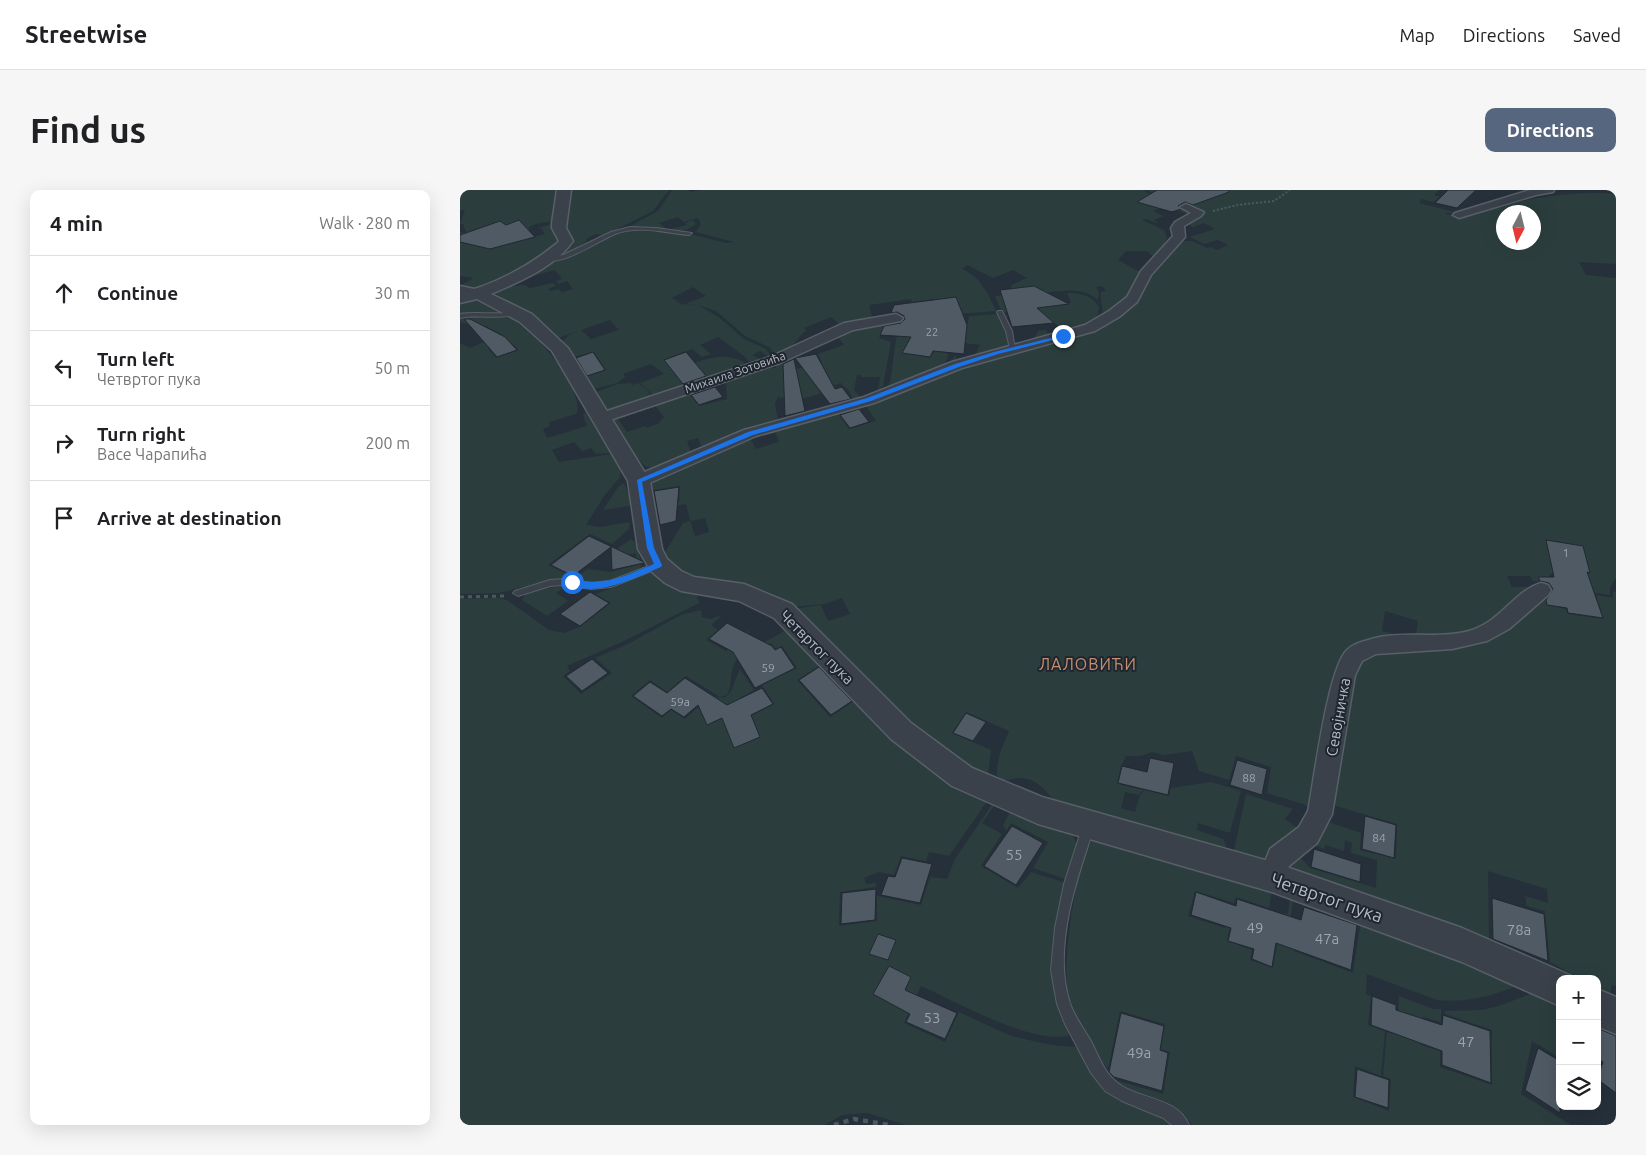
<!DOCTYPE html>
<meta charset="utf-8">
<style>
body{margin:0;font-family:Ubuntu,sans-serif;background:#f6f6f6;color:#202124}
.controls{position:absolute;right:15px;bottom:15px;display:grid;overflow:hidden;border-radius:10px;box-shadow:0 5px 20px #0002}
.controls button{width:45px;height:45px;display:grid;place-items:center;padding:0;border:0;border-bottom:1px solid #e0e0e0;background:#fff;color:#202124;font:25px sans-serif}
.compass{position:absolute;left:1036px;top:15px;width:45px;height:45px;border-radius:50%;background:#fff;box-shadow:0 5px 20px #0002;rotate:187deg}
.stop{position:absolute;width:15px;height:15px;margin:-11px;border:4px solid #1a73e8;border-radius:50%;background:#fff}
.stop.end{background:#1a73e8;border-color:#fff;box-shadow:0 1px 5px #0008}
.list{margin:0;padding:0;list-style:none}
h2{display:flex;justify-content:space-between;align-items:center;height:65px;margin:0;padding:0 20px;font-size:21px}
h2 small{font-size:16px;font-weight:400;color:#757577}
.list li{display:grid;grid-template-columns:32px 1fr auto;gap:15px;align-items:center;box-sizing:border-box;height:75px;padding:0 20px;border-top:1px solid #e0e0e0}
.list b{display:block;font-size:19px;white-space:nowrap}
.list p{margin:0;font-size:16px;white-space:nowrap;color:#757577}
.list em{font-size:16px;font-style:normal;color:#757577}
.icon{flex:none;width:28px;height:28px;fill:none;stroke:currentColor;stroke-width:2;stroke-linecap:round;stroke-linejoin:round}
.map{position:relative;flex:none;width:1156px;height:935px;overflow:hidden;border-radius:10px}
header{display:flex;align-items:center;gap:30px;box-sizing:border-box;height:70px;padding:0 25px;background:#fff;border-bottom:1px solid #e0e0e0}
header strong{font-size:24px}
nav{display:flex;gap:28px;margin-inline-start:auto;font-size:18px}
.intro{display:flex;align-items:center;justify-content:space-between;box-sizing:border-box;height:120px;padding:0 30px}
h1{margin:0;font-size:35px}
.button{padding:12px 22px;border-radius:10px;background:#55667e;color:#fff;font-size:18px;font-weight:700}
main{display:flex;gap:30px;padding:0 30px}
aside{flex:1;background:#fff;border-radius:10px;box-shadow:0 5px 20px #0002}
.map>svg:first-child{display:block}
</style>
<header>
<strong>Streetwise</strong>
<nav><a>Map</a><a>Directions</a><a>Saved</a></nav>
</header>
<div class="intro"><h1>Find us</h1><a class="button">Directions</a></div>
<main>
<aside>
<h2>4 min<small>Walk · 280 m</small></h2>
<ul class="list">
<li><svg class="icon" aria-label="ahead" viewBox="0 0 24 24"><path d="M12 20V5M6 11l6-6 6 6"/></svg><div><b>Continue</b></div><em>30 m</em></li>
<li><svg class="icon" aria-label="left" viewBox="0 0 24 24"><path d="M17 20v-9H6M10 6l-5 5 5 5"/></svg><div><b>Turn left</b><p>Четвртог пука</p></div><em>50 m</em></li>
<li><svg class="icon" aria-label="right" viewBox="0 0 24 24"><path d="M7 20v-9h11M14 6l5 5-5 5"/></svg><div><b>Turn right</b><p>Васе Чарапића</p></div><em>200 m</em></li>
<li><svg class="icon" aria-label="arrive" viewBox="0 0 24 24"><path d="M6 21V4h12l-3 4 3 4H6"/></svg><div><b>Arrive at destination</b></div></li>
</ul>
</aside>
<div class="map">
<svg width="1156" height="935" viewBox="0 0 1156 935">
<rect width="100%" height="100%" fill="#26303a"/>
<g fill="#2b3e3d" fill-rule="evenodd">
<path d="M 0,0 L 99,0 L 93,31 L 75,34 L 68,38 L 70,40 L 50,46 L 55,52 L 85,44 L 82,39 L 77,38 L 93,34 L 100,52 L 83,68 L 22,98 L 15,100 L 0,96 L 13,88 L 0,86 L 0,43 L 6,42 L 3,34 L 0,34 L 5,20 L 0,20 Z"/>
<path d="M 110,0 L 209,0 L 193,21 L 125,55 L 142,45 L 136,44 L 126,49 L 127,50 L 118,58 L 100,66 L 109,57 L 112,51 L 105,34 Z"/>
<path d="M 212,0 L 228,0 L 230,2 L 241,0 L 683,0 L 695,7 L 736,22 L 730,25 L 704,16 L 693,21 L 704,26 L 694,30 L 699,34 L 686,29 L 682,30 L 704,40 L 707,48 L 700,63 L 688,77 L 686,76 L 693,66 L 687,61 L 666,61 L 658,70 L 682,83 L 668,108 L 642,129 C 645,119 639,113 641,102 L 646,101 L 642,96 L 636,97 L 639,103 L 638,110 C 624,98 607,100 589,102 L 590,104 L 581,105 L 586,117 L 611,113 L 607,103 C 620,103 632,105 639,117 L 636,131 C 616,141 595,146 573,152 L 578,141 L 585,140 L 592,146 L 605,142 L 591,130 L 575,134 L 571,125 L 546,127 L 545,126 L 551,125 L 550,121 L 542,122 L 535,106 L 552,104 L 550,100 L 552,95 L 567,88 L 553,80 L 533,88 L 507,75 L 502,79 C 521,87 528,104 536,121 L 471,126 L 469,133 L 482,134 L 489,128 L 500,127 L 499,135 L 508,134 L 509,126 L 537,124 L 547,144 L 548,156 L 504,170 L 515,166 L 520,155 L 487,151 L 481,162 L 489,164 L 485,173 L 489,175 L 495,165 L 496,168 L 493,174 L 426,200 L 430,193 L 436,149 L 441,142 L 442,129 L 451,124 L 476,120 L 473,109 L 452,112 L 451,109 L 409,115 L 412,127 L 368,142 L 380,135 L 371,127 L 344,138 L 347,140 C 335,149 332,162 316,166 L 309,157 L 285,146 L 256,121 L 238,115 L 260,128 L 284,149 L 306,159 L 310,165 L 309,169 L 308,166 L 300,161 L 292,165 L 304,171 L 291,174 L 284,166 L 258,147 L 240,155 L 251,164 L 242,167 L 232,159 L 207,168 L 219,179 C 239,171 263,160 284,172 L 283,177 L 194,206 L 180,193 L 204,184 L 191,174 L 163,184 L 165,187 L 157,193 L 134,199 L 126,187 L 146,180 L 134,162 L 114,167 L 103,151 L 109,145 L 121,140 L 131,149 L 159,140 L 150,130 L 98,148 L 64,121 L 36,104 L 36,101 L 38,98 L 64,95 L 70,98 L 93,93 L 96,96 L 88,99 L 90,101 L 98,99 L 102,102 L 113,99 L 107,91 L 98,94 L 96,91 L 102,89 L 95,80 L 72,86 L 66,83 L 167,40 L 230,44 L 266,53 L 274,52 L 236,42 L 241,34 L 238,28 L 224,32 L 218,27 L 199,33 L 208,40 L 227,35 L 225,33 L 233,30 L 236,34 C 221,47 200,40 182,38 L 182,36 L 165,39 L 198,21 ZM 233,97 L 246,106 L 225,114 L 235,115 L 221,114 L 212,108 ZM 494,135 L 488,137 L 485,147 L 457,145 L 442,164 L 460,136 ZM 456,153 L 477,157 L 478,157 L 470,168 L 448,164 Z"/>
<path d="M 686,0 L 979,0 L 974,5 L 980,7 L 973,12 L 962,9 L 959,13 L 998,23 L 985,23 L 986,24 C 993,25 1002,28 1009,26 C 1014,25 1018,21 1023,20 C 1064,9 1114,0 1156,4 L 1156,74 L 1119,72 L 1126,85 L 1156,88 L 1156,388 L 1150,397 L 1150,405 L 1121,401 L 1092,383 L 1083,391 L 1073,391 L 1070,386 L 1047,386 L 1052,397 L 1077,397 L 1026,441 L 955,450 L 958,431 L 925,421 L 922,441 L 950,448 L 900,459 L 856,618 L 807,603 L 811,577 L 776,566 L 769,590 L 739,581 L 732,561 L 704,565 L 692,562 L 680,566 L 666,566 L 661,576 L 657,594 L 684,600 L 678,605 L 665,602 L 661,618 L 675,622 L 680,605 L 685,600 L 709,606 L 711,598 L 751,592 L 781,601 L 770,643 L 738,633 L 737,640 L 763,649 L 766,655 L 765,661 L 597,614 C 586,602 578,587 558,588 C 551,589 545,592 538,590 C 534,573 543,556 549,541 L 506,522 L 492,543 L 531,560 L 528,586 L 520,585 L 451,538 L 334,419 L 361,415 L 368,431 L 390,424 L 382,408 L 364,414 L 332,417 L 233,389 L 208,373 L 204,364 L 223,333 L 230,331 L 235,346 L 249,342 L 245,328 L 232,331 L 230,330 L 226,314 L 197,319 L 197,327 L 193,328 L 190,316 L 219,312 L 220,296 L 193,300 L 193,306 L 189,307 L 189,292 L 289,246 L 296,259 L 319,252 L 314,239 L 397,216 L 400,218 L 379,225 L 389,239 L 416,231 L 405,214 L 495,178 L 634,139 L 641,140 L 721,51 L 732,51 L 747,58 L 751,57 L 757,60 L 768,55 L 758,50 L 744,54 L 730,47 L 755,39 L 744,33 L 733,37 L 727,34 L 747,21 L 739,20 L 726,14 L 724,15 L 727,16 ZM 1044,22 L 1074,22 L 1074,52 L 1044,52 Z"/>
<path d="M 10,110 L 21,111 L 46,123 L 43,124 L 16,122 L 0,125 L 0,112 Z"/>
<path d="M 12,126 C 25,126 48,125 59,132 C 77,144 127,203 116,224 L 89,232 L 90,236 L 83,239 L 87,248 L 127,236 L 123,226 L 125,222 L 151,263 L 136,264 L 131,258 L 122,261 L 114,252 L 92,260 L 99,272 L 152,264 L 161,281 L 160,287 L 144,306 L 126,335 L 140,337 L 170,332 L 169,339 L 152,354 L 130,344 L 88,375 L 113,387 L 86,391 L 39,403 L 0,404 L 0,153 L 10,158 L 26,151 L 35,155 L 28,158 L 36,168 L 59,160 L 49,151 L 36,155 L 27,151 L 41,144 L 26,136 L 22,137 L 0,132 L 0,129 Z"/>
<path d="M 434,131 L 437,136 L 434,139 L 423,138 L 419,148 L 431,152 L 423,196 L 418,200 L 420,187 L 401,187 L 401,185 L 397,185 L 394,200 L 402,209 L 394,211 L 389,201 L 381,193 L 359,200 L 361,203 L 350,207 L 332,210 L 318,207 L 315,214 L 318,230 L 322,231 L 242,258 L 238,248 L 227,251 L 231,263 L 191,278 C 176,276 161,243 153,230 L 160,224 L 163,226 L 158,229 L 167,242 L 185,236 L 187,238 L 199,233 L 204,227 L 195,216 L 189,218 L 186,214 L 231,199 L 234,204 L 230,205 L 239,216 L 267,209 L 266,193 L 248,198 L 245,194 L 307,177 L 316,178 L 316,173 L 344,159 L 347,162 L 332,169 L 337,179 L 362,173 L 358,164 L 384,155 L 377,146 L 370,145 Z"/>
<path d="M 171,193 L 172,195 L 178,193 L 187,200 L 191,207 L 150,220 L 145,219 L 136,202 L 158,194 Z"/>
<path d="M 164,293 L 170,308 L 170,316 L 143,320 L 158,297 Z"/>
<path d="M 171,349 L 175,352 L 182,375 C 171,393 133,394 115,389 L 127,379 L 150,382 L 177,375 L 176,363 L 149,369 L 157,359 Z"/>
<path d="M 190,383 L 222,402 L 237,405 L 239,413 L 164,451 L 107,476 L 110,481 L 103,486 L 121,504 L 152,483 L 135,468 L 168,454 L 221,425 L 241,420 L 242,427 L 250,429 L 262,425 L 251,435 L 258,440 L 246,450 L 266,461 L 288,440 C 293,453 277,465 273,477 C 270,487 272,496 267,505 L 260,507 L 226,486 L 207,502 L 190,490 L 171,506 L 202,528 L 211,520 L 225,529 L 252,505 C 273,515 272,494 280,479 L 294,500 L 280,508 L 291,526 L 314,514 L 302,495 L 337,478 L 322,456 L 316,459 L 311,453 L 289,464 L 292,470 L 281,475 L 295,448 L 301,454 L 328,439 L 362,474 L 337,490 L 370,527 L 396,510 L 528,610 L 489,666 L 469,662 L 466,671 L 441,666 L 434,685 L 419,682 L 404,688 L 406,694 L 416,693 L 416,697 L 380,702 L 379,736 L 417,731 L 417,706 L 461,715 L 470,687 L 487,689 L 495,669 L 533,613 L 536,613 L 522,633 L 542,644 L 521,676 L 558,698 L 571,682 L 606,693 L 596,805 L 600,825 L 608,840 L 608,846 C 568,853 499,813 461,796 L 444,833 L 485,852 L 499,822 L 551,846 L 591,855 L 615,857 L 624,863 L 643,901 L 693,924 L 712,935 L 446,935 L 407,923 L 382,925 L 365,935 L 0,935 L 0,409 L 38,408 L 47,410 L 89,440 L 104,443 L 120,437 L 151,413 L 136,404 Z"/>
<path d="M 1097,396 L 1084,406 L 1087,415 L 1106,419 L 1108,424 L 1144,429 L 1136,405 L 1153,408 L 1153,402 L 1156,402 L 1156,796 L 1152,795 L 1150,803 L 1137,797 L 1137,789 L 1122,789 L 1090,772 L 1085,721 L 1067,716 L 1065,706 L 1088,713 L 1087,699 L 1028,681 L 1029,755 L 822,680 L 837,664 L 850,678 L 916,698 L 917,670 L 891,663 L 892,653 L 885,650 L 884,661 L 865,655 L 864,659 L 855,655 L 851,650 L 868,620 L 873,618 L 873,621 L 870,621 L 868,632 L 901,643 L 900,660 L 936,669 L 937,634 L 876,616 L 868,607 L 892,477 L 913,460 L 997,454 L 1076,406 Z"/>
<path d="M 97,397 L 106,397 L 96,403 L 108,411 L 87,426 L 62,410 L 65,405 L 80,399 Z"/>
<path d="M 786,604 L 833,619 L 825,629 L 836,637 L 846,626 L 850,626 L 806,672 L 774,661 Z"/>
<path d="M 551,620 L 612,644 L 617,655 L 606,689 L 573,678 L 588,652 L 551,633 L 546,641 L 543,635 Z"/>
<path d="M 637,650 L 812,700 L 809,718 L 776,707 L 774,713 L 735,701 L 728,726 L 765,738 L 770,715 L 774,716 L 767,751 L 792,760 L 790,770 L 813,778 L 823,723 L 828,724 L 830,706 L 834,707 L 827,747 L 836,750 L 834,761 L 893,783 L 900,735 L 880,729 L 881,724 L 1059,795 C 1033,806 1006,813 977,810 L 907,784 L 906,804 L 911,806 L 908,835 L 925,841 L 921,886 L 895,876 L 893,907 L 929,921 L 931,889 L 923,886 L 927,842 L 937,845 L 939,806 L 973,819 L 981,819 L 981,832 L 963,827 L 961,855 L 980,861 L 980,877 L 1032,895 L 1032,840 L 985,824 L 985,821 L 1022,820 L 1039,816 L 1075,802 L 1100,809 L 1100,868 L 1072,851 L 1061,904 L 1111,935 L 732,935 C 729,931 726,925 722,922 C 702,905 672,906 652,889 L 703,904 L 710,862 L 701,859 L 705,834 L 660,821 L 648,879 C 632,859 613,830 608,805 C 602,776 615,675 632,651 Z"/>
</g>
<g fill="#4f5a65" stroke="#212831">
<path d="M 697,0 L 768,0 L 769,2 L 733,15 L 725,12 L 718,16 L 721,19 L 712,22 L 677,12 Z"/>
<path d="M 988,0 L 1016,0 L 997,18 L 975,13 Z"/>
<path d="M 59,30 L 75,47 L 30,59 L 0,52 L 0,45 L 40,31 L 46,35 Z"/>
<path d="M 574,96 L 609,114 L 577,118 L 594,133 L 552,137 L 540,100 Z"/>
<path d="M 496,107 L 507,135 L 504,164 L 473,161 L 470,167 L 442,163 L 451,147 L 420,145 L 424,136 L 441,133 L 445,129 L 444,126 L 437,122 L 431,123 L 434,115 Z"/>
<path d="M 4,129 L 10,129 L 45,147 L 57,160 L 37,167 Z"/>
<path d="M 133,162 L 145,180 L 127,186 L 116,168 Z"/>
<path d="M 226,162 L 246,186 L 223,194 L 204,170 Z"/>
<path d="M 356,164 L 375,199 L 382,197 L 391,209 L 370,214 L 335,168 Z"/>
<path d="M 334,169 L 345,221 L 325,226 L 323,174 Z"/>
<path d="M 255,197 L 263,207 L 239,215 L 231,205 Z"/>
<path d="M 399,219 L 409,232 L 390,238 L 380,225 Z"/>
<path d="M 219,297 L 216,331 L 200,335 L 194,301 Z"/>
<path d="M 129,346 L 184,372 L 184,373 L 152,380 L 151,357 L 113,386 L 91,375 Z"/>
<path d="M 1086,350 L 1123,356 L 1130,383 L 1127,382 L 1143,428 L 1108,423 L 1107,418 L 1087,415 L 1086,410 L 1093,399 L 1089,393 L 1080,391 L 1078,387 L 1094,387 Z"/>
<path d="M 130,402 L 149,413 L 120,436 L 100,424 Z"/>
<path d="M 267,433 L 312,456 L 315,460 L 321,457 L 335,478 L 295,498 L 273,462 L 249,449 Z"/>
<path d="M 132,469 L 148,483 L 122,501 L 106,486 Z"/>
<path d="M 359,477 L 392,511 L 371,525 L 339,490 Z"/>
<path d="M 225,488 L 267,515 L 302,498 L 313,514 L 291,525 L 300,547 L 274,558 L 262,528 L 247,535 L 238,515 L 224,527 L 211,519 L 202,526 L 173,506 L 190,492 L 207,503 Z"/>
<path d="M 506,523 L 526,532 L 513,551 L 493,543 Z"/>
<path d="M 690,568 L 714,573 L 708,605 L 658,593 L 662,576 L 687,582 Z"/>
<path d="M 777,570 L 807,579 L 802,605 L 770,595 Z"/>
<path d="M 905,626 L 936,635 L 934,668 L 902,659 Z"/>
<path d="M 552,636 L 583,653 L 556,695 L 524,676 Z"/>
<path d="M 854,659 L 901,674 L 900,692 L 851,677 Z"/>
<path d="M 442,668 L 472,674 L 460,713 L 421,705 L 428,686 L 435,687 Z"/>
<path d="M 416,699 L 415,730 L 381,734 L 382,703 Z"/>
<path d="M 736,702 L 776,716 L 777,709 L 841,730 L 844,717 L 897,735 L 891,780 L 816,753 L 812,777 L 792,769 L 794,759 L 768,751 L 771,738 L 731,725 Z"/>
<path d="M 1032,708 L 1084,724 L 1088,771 L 1033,749 Z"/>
<path d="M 418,744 L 436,750 L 428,770 L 409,764 Z"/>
<path d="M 429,776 L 451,787 L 445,800 L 497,823 L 485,849 L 446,832 L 450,824 L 413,804 Z"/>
<path d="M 912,806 L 936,815 L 936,820 L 982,835 L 983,825 L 1030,841 L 1031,893 L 982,875 L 982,861 L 911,835 Z"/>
<path d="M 661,823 L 704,836 L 700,860 L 708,863 L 702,901 L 654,887 L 649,882 Z"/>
<path d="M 1137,838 L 1156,846 L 1156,903 L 1137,889 L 1143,872 L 1137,868 Z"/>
<path d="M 1078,858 L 1100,871 L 1100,923 L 1065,900 Z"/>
<path d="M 897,879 L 929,890 L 928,918 L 895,907 Z"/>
</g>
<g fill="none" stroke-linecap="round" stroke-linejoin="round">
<g stroke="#585f68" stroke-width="2">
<g id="service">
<path d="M 170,37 L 196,38 L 232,43 L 229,45 C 205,43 179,35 155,44 C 138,51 100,78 83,69 L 103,65 L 151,42 Z"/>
<path d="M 58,121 L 60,122 L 60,124 C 40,130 20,124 0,128 L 0,124 C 19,121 39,126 58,121 Z"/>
<path d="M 538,121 L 542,121 L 552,141 L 555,160 L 550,159 L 546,141 L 537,122 Z"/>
<path d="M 199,372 L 204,375 L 202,377 L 151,397 L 131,399 L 103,395 L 90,396 L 58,406 L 53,403 L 55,401 L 90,390 L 103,389 L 131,393 L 150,391 Z"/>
<path d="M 629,630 L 633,631 L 635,635 C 617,687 592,759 610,813 C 615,828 625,840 632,853 C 640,870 646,886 662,896 C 683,909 719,909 729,935 L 712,935 L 703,928 L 662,911 L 645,901 L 631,883 L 605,834 L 597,814 L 591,780 L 595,738 L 604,694 L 623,635 L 625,631 Z"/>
</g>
</g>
<g stroke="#585f68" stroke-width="3">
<g id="minor">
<path d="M 1070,0 L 1094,0 L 1093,2 L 1076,5 L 999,28 L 993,25 L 995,23 Z"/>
<path d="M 726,14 L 744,22 L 741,26 L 724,36 L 725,47 L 691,85 L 677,112 L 659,127 L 635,141 L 502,178 L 414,213 L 296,246 L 185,295 L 179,296 L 173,295 L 170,291 L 173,287 L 284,240 L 404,207 L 492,172 L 625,135 L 649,121 L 667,107 L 681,81 L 713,46 L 711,38 L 715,32 L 731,23 L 720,17 Z"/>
<path d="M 0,96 L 24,101 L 26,104 L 19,108 L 0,104 Z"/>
<path d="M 436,124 L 443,128 L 441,131 L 393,140 L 320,173 L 147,231 L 135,231 L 133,228 L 135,225 L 310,167 L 384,133 Z"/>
<path d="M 1081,393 L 1088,395 L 1091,400 L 1088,405 L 1049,439 L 1027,451 L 992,459 L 916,464 L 902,471 L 895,485 L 872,624 L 857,653 L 829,676 L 821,696 L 812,699 L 803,696 L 799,687 L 810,659 L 839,637 L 848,621 C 854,591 868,477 887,460 C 894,453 905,451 915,448 C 945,441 979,449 1009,441 C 1041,432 1054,401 1081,393 Z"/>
</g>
</g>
<g stroke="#585f68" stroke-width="3">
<g id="tertiary">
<path d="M 97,0 L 111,0 L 106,38 L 113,51 C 95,77 59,92 31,104 L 72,124 L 108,158 L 190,291 L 202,359 L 207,369 L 221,381 L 234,387 L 284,394 L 332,414 L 451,533 L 512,578 L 582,607 L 812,672 L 1002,738 L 1112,786 L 1114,789 L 1100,789 L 1100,816 L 1002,772 L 812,702 L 578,634 L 492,596 L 431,549 L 314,428 L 279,411 L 221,401 L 205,393 L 191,381 L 178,359 L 168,291 L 92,161 L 60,132 L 17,109 L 0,113 L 0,103 C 34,95 69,76 96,54 L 99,51 L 92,38 L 92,33 Z"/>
<path d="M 1137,799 L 1156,807 L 1156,844 L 1137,836 Z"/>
</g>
</g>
<path stroke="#4a5b5c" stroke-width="2" stroke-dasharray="2 2" stroke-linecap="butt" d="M 753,21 L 777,15 L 814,11 L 830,0"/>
<path stroke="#4a5b5c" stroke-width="3" stroke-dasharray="4 4" stroke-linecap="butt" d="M 0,407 L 44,406"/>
<path stroke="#4a5b5c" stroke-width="4.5" stroke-dasharray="5 5" stroke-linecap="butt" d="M 374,935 L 394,929 L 429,935"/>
<use href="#service" fill="#3a414a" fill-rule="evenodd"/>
<use href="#minor" fill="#3a414a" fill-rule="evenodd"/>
<use href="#tertiary" fill="#3a414a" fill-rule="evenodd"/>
</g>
<path fill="#1a73e8" d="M 603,145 L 605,147 L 538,164 L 499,177 L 411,211 L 293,245 L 182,292 L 194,358 L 202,375 L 201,377 C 179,386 130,411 109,392 L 112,389 C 147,397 163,386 194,374 L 187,358 L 177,290 L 288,242 L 407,208 L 495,174 L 534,162 Z"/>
<g text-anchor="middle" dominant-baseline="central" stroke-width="4" stroke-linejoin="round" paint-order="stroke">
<g font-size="11" fill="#9ca4ae">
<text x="472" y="142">22</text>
</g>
<g font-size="12" fill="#b5bcc6" stroke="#1f262f">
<text transform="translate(275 182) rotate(-19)">Михаила Зотовића</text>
</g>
<g font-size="12" fill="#9ca4ae">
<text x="1106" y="362">1</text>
<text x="308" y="477">59</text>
<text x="220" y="511">59a</text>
<text x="789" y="587">88</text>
<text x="919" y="647">84</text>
</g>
<g font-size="15" fill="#b5bcc6" stroke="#1f262f">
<text transform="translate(357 457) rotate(45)">Четвртог пука</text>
<text transform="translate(878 527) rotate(-80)">Севојничка</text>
</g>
<g font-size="15" fill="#9ca4ae">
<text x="554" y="664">55</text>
<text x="795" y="737">49</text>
<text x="1059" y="739">78a</text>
<text x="867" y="748">47a</text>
<text x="472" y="827">53</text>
<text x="1006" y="851">47</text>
<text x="679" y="862">49a</text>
</g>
<g font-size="16" letter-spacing="1" fill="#c7916f" stroke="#1f262f">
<text x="628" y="474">ЛАЛОВИЋИ</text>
</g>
<g font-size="18" fill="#b5bcc6" stroke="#1f262f">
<text transform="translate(867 707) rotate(19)">Четвртог пука</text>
</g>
</g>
</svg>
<div class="controls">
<button>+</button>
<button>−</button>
<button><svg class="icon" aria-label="layers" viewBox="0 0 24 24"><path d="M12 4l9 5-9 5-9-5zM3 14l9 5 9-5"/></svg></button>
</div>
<svg class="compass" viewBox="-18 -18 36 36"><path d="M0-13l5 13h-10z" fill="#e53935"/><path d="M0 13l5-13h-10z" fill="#757577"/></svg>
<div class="stop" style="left:112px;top:392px"></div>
<div class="stop end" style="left:603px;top:146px"></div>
</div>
</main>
